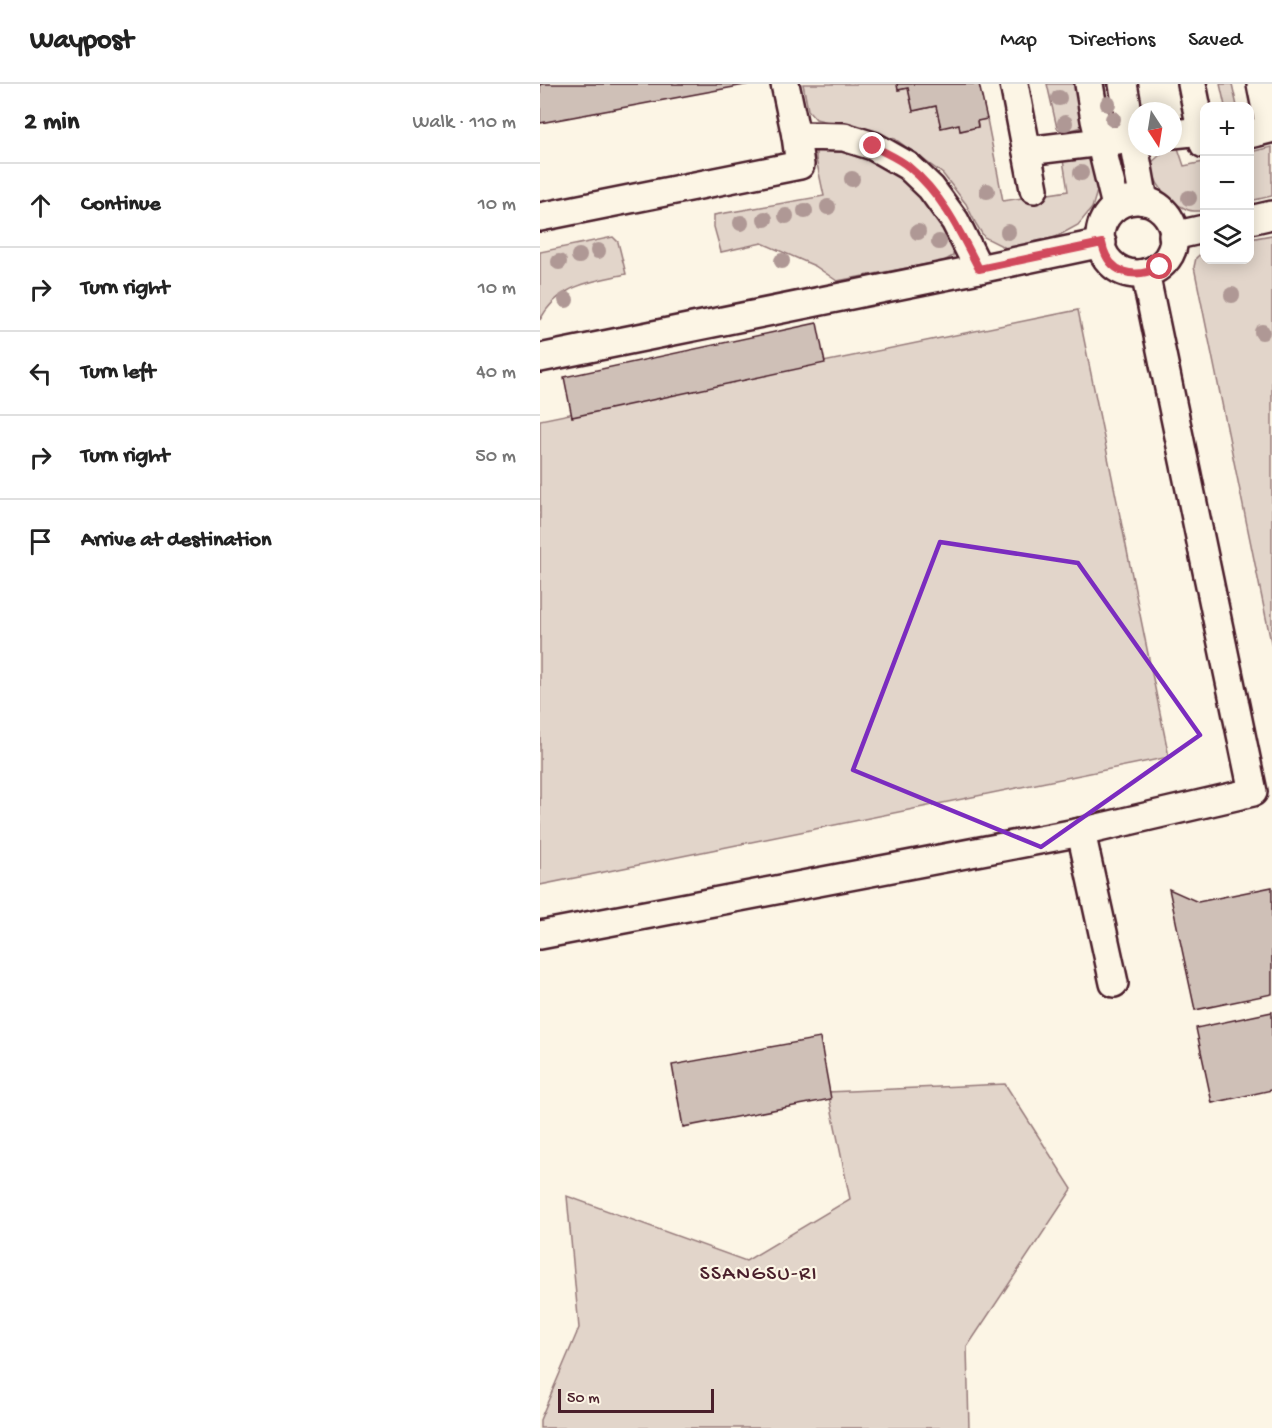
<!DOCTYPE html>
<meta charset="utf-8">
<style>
body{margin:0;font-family:"Gochi Hand",sans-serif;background:#f6f6f6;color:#222}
.controls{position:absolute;right:18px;top:18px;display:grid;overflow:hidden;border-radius:12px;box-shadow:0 3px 15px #0003}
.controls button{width:54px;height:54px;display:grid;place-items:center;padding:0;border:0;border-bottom:2px solid #e0e0e0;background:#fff;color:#222;font:30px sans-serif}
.compass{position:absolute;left:588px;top:18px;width:54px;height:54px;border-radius:50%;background:#fff;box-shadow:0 3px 15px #0003;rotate:168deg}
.scale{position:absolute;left:18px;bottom:15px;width:156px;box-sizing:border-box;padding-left:6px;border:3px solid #4a1f2b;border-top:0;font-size:16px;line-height:21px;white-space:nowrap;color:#4a1f2b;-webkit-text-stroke:4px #fcf5e5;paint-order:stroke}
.stop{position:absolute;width:18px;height:18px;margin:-14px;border:4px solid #d1495b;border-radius:50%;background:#fff}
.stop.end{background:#d1495b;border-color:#fff;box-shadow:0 2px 6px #0008}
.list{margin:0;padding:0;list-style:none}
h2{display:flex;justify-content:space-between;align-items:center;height:78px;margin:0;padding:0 24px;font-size:26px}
h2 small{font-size:20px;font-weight:400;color:#767676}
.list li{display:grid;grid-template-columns:39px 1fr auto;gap:18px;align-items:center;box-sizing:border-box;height:84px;padding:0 24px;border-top:2px solid #e0e0e0}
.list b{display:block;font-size:22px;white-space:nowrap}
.list em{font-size:20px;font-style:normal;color:#767676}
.icon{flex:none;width:33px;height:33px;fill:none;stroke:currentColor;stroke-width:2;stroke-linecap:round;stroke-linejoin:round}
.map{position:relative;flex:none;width:732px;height:1344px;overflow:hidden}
header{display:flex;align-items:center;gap:36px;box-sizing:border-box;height:84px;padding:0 30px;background:#fff;border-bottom:2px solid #e0e0e0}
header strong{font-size:28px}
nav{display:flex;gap:33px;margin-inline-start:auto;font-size:21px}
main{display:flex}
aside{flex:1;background:#fff}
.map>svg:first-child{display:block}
</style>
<header>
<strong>Waypost</strong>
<nav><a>Map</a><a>Directions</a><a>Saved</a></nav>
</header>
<main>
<aside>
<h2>2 min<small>Walk · 110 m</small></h2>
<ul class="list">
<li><svg class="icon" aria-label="ahead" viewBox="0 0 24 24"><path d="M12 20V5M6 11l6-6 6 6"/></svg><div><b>Continue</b></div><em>10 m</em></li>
<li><svg class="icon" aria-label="right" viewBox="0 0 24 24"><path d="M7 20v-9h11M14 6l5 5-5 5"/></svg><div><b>Turn right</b></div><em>10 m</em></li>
<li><svg class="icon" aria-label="left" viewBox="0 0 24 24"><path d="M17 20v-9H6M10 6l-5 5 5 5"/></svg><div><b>Turn left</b></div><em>40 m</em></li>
<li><svg class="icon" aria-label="right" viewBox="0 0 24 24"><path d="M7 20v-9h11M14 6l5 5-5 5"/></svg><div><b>Turn right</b></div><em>50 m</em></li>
<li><svg class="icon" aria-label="arrive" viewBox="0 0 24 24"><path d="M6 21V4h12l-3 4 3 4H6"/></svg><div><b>Arrive at destination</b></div></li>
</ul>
</aside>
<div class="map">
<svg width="732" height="1344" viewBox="0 0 732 1344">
<rect width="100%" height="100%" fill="#fcf5e5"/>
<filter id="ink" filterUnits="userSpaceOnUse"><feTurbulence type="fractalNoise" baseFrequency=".0167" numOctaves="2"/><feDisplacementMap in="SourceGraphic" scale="12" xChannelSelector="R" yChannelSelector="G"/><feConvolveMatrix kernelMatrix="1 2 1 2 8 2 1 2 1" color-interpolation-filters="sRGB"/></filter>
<g filter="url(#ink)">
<g fill="#e2d5ca" stroke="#967a7a" stroke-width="1.5">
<path d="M 263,0 L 357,0 L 358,6 L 368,4 L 373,27 L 396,22 L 401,43 L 419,40 L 421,47 L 438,43 L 437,37 L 447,35 L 463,117 L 528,107 L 523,76 L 552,71 L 558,104 L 552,124 L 538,141 L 516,153 L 491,160 L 466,164 L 444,153 L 436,140 L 426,120 L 403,90 L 355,55 L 276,35 L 268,26 Z"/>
<path d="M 507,0 L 537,0 L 543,37 L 539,44 L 523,48 L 517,44 Z"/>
<path d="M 557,0 L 576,0 L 578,38 L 573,41 L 566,39 Z"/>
<path d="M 680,0 L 692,0 L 697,22 L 685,22 Z"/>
<path d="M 288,61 L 321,69 L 350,87 L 378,108 L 396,129 L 414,161 L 413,172 L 404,177 L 297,197 L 275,182 L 222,159 L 181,168 L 174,143 L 174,131 L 284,112 L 276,75 L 276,63 Z"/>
<path d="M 632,63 L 638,64 L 644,82 L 664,78 L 664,127 C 659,127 651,128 646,125 C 628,117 611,98 612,78 L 626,66 Z"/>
<path d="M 732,63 L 732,112 L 710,117 L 710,68 Z"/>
<path d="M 732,151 L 732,563 L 654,183 L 656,174 L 664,167 L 664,176 L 710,176 L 710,155 Z"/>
<path d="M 73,153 L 78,158 L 86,190 C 50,198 19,200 0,236 L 0,168 Z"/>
<path d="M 538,226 L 629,673 L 0,801 L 0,336 Z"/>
<path d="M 465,1000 L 532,1105 L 427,1263 L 429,1344 L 0,1344 L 0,1336 L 39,1244 L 27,1112 L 206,1177 L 310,1115 L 288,1008 Z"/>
</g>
<g fill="#cfc0b7" stroke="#4a1f2b" stroke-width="1.5">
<path d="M 0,0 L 210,0 L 0,39 Z"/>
<path d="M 357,0 L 439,0 L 447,35 L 437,37 L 438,43 L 420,47 L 419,40 L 401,44 L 396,22 L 373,27 L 368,4 L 358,6 Z"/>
<path d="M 277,239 L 285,279 L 32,333 L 24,293 Z"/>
<path d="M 732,803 L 732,910 L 655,926 L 629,805 L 658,818 Z"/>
<path d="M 732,928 L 732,1006 L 672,1019 L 656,944 Z"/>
<path d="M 280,954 L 291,1015 L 143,1043 L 132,981 Z"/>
</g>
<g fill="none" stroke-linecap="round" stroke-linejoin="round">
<g stroke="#4a1f2b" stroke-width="32">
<g id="minor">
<path d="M 245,0 L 256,52"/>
<path d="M 474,0 L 494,105"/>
<path d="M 549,0 L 555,36 L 576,122"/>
<path d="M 583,0 L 604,117"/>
<path d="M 652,0 L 664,60"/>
<path d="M 633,50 L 662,47"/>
<path d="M 710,50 L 730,45 L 721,0"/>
<path d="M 487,67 L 578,56"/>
<circle cx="597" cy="153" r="37"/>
<path d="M 0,133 L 260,81 L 256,52 L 304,53 L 333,62 L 368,82 L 391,104 L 415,137 L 439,185"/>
<path d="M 710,136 L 732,131"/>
<path d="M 633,152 L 664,145"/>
<path d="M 0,274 L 439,185 L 562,159"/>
<path d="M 541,748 L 574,899"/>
<path d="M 0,851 L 541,748 L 713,708 L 605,189"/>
</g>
</g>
<use href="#minor" stroke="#fcf5e5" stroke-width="27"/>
</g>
<g fill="#af9895">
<circle cx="519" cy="14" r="8"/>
<circle cx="568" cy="20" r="8"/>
<circle cx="573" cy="35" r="8"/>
<circle cx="525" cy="39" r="8"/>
<circle cx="541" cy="89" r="8"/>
<circle cx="312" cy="95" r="8"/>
<circle cx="447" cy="107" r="8"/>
<circle cx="649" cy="114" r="8"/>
<circle cx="288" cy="123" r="8"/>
<circle cx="265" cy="127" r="8"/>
<circle cx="246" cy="132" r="8"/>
<circle cx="225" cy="135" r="8"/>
<circle cx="201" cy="139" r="8"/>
<circle cx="378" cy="148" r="8"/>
<circle cx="468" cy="148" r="8"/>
<circle cx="399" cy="158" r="8"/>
<circle cx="58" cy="167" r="8"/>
<circle cx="39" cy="172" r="8"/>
<circle cx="242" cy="177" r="8"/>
<circle cx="19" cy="178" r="8"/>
<circle cx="692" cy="211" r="8"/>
<circle cx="26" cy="216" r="8"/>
<circle cx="722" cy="248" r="8"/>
</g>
</g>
<g fill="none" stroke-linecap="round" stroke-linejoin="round" filter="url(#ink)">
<path stroke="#d1495b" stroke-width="8" d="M 333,62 C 345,69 359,74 369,83 C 402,110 420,148 439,185 L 562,159 C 568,190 594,196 620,183"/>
</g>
<path fill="none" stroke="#7b2cbf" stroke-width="4.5" stroke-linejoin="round" d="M 400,458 L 538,479 L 660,651 L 501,763 L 313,686 Z"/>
<g text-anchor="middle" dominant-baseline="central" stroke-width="4.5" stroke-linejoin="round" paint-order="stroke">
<g font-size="21" letter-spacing="1.5" fill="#4a1f2b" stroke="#fcf5e5">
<text x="219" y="1191">SSANGSU-RI</text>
</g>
</g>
</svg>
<div class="controls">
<button>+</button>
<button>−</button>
<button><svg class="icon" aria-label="layers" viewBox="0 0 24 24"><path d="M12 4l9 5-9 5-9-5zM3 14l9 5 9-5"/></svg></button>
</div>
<svg class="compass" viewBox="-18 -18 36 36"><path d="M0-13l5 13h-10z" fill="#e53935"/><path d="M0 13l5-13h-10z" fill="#767676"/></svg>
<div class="scale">50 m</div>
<div class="stop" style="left:620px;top:183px"></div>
<div class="stop end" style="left:333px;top:62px"></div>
</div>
</main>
